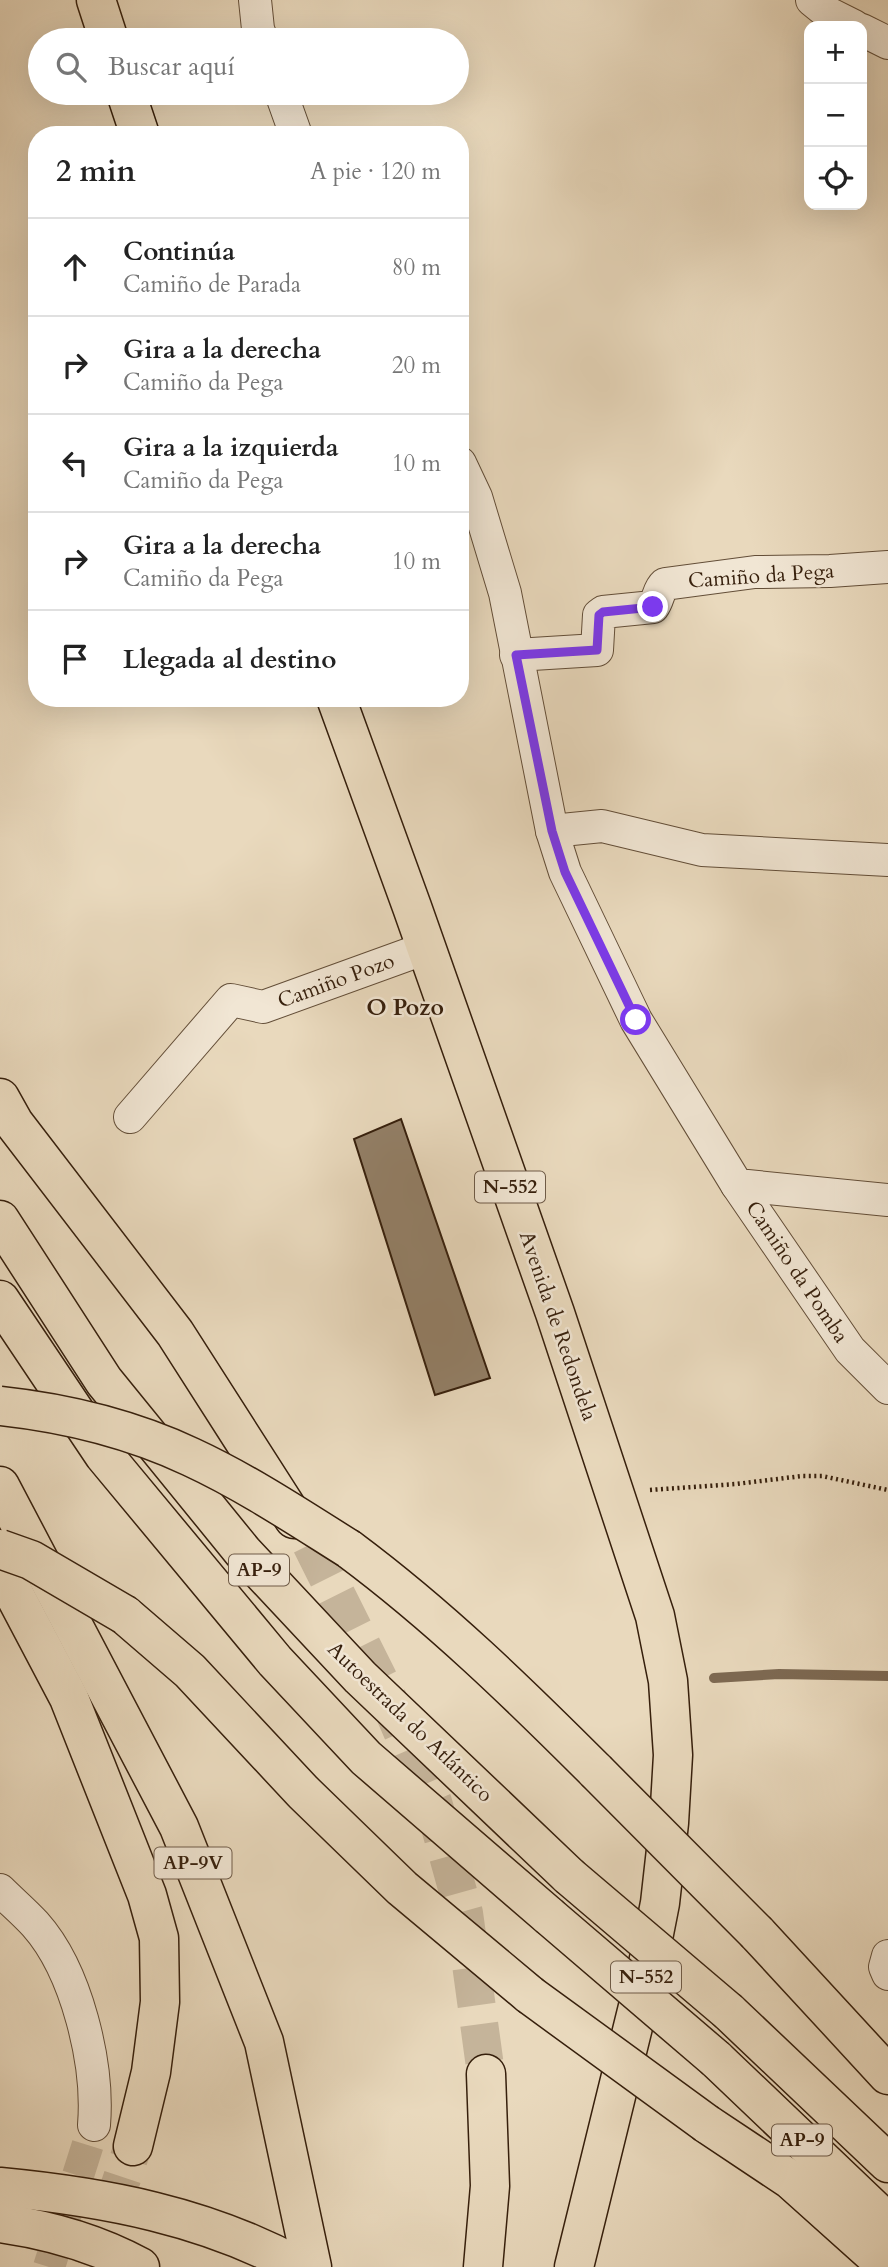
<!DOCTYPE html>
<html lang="es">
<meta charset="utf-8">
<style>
body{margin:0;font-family:Cardo,serif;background:#f6f6f6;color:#222}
.controls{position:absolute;right:21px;top:21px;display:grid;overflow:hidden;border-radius:14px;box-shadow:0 7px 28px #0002}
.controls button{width:63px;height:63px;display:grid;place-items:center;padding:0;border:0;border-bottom:2px solid #e0e0e0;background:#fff;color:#222;font:35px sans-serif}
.stop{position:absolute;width:21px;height:21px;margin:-16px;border:5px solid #7c3aed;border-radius:50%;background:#fff}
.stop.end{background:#7c3aed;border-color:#fff;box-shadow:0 2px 7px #0008}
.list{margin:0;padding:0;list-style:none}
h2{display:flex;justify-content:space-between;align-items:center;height:91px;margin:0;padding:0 28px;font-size:30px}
h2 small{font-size:23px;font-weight:400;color:#767676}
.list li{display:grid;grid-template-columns:46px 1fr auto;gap:21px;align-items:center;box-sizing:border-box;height:98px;padding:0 28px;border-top:2px solid #e0e0e0}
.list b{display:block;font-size:26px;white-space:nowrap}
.list p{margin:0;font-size:23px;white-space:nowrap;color:#767676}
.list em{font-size:23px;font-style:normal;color:#767676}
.icon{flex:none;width:38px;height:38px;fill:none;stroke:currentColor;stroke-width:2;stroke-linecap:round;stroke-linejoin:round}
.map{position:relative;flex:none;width:888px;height:2267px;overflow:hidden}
.search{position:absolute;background:#fff;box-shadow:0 7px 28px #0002;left:28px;top:28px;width:441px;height:77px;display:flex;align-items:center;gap:18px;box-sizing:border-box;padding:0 24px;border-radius:38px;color:#767676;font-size:26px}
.panel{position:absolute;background:#fff;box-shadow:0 7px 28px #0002;left:28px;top:126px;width:441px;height:581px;border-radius:28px}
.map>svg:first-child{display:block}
</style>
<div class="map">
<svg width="888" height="2267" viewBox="0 0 888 2267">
<rect width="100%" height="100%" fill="#e9d9bd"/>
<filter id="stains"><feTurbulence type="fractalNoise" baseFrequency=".00286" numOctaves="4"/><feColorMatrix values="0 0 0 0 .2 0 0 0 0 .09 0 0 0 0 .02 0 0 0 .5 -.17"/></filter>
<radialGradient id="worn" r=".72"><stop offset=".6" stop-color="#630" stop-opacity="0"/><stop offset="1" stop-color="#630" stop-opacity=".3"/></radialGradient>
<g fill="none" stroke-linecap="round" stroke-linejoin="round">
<path stroke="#7d6952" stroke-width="10" d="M 714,1678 L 779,1674 L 888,1676"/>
</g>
<path fill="#938068" stroke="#361f0c" stroke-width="2" d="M 401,1119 L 490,1378 L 435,1395 L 354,1139 Z"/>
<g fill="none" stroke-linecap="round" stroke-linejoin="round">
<path stroke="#c5b49a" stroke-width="32" stroke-dasharray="32 16" stroke-linecap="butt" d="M 49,2267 L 94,2125"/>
<g stroke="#c5b49a" stroke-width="38" stroke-dasharray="38 19" stroke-linecap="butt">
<path d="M 311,1544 L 386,1694 L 433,1802 L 464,1913 L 486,2074"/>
<path d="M 92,2267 L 133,2146"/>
</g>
<g stroke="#634e38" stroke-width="34">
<g id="street">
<path d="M 255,0 L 258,29 L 262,40"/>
<path d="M 812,0 L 828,13 L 854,26"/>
<path d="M 862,30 L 888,43"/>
<path d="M 281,93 L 296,135"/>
<path d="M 460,463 L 476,497 L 505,593 L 552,831 L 565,872 L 636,1020 L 737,1185 L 888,1200"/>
<path d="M 516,655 L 597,650 L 599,615 L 603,612 L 653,607 C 659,599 658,590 665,584 L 755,572 L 830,571 L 888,567"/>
<path d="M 552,831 L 602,826 L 702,850 L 888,860"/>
<path d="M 130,1117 L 231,1000 L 263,1007 L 426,948"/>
<path d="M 737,1185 L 850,1350 L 888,1388"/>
<path d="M 0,1890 C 11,1901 24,1912 35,1924 C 77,1971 99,2064 94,2125"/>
<path d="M 888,1956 L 885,1967 L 888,1974"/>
</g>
</g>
<g stroke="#361f0c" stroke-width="41">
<g id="highway">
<path d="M 96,0 L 109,40"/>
<path d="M 126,93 L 140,135"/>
<path d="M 336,698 L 412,907 L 555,1313 L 655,1616 L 668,1681 L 673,1755 L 669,1823 L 660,1903 L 646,1974 L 574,2267"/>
<path d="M 0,1098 L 14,1123 L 175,1333 L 294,1519"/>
<path d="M 0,1220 L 104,1381 L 243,1552 L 360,1677 L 569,1876"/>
<path d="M 0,1300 L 104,1455 L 275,1661 L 366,1758 L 549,1916"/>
<path d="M 0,1486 L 179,1827 L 264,2042 L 312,2267"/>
<path d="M 349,1549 C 439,1616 518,1693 596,1771"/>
<path d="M 0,1567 L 69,1698 L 147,1895 L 159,1938 L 160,2002 L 151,2072 L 133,2146"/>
<path d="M 125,1615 L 190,1671 L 303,1792 L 402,1888 L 530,1995"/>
<path d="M 757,1933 L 888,2075"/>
<path d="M 729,2012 L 888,2163"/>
<path d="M 716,2059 L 888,2223"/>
<path d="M 707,2124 L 791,2180 L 888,2267"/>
<path d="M 0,2187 C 105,2197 206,2216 299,2267"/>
<path d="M 0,2223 C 50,2230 96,2243 140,2267"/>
<path d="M 483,2267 L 490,2186 L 486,2074"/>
</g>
</g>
<path stroke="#361f0c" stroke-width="4.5" stroke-dasharray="2 3.5" stroke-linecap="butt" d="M 650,1490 L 736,1484 L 802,1476 L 822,1476 L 888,1490"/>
<use href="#street" stroke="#f1e6d4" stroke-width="32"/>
<use href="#highway" stroke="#e9d9bd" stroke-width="38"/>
<g stroke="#361f0c" stroke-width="41" stroke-linecap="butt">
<g id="highway-bridge">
<path d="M 0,1406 C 65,1413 131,1429 191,1457 C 247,1483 298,1517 349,1549"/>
<path d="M 0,1549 L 31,1560 L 125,1615"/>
<path d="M 596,1771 L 757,1933"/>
<path d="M 569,1876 L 729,2012"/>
<path d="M 549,1916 L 716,2059"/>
<path d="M 530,1995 L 707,2124"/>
</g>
</g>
<use href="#highway-bridge" stroke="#e9d9bd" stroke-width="38"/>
</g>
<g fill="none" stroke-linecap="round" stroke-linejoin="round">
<path stroke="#7c3aed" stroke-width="9" d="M 636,1020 L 565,872 L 552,831 L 516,655 L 597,650 L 599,615 L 603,612 L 653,607"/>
</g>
<g text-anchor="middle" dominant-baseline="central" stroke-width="5" stroke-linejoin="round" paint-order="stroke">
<g fill="#f1e6d4" stroke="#6e5b48" stroke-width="2">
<rect x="475" y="1171.5" width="70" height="31" rx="5"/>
<rect x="229" y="1554.5" width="60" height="31" rx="5"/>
<rect x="154.5" y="1847.5" width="77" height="31" rx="5"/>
<rect x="611" y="1961.5" width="70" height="31" rx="5"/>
<rect x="772" y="2124.5" width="60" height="31" rx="5"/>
</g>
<g font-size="19" font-weight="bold" fill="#361f0c">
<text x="510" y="1187">N-552</text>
<text x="259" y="1570">AP-9</text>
<text x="193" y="1863">AP-9V</text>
<text x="646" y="1977">N-552</text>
<text x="802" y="2140">AP-9</text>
</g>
<g font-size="21" fill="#361f0c" stroke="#f1e6d4">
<text transform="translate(761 576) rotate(-4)">Camiño da Pega</text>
<text transform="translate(336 981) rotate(-20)">Camiño Pozo</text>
<text transform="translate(797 1272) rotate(56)">Camiño da Pomba</text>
<text transform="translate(558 1326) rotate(71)">Avenida de Redondela</text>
<text transform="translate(410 1722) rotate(44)">Autoestrada do Atlántico</text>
</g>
<g font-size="23" font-weight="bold" fill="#361f0c" stroke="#f1e6d4">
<text x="405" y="1007">O Pozo</text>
</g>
</g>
<rect width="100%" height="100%" filter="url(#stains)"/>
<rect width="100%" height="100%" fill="url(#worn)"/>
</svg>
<div class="controls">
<button>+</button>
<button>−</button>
<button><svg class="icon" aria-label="locate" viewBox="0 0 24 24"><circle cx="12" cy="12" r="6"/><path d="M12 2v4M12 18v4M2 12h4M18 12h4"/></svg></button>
</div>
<div class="stop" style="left:636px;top:1020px"></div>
<div class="stop end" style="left:653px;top:607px"></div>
<div class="search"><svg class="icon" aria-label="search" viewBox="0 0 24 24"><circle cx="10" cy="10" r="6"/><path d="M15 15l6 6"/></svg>Buscar aquí</div>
<section class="panel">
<h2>2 min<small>A pie · 120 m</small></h2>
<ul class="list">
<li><svg class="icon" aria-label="ahead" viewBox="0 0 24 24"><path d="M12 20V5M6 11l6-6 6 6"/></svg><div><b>Continúa</b><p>Camiño de Parada</p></div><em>80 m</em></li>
<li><svg class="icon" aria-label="right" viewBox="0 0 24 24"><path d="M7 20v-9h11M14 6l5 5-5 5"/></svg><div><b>Gira a la derecha</b><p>Camiño da Pega</p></div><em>20 m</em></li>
<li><svg class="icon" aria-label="left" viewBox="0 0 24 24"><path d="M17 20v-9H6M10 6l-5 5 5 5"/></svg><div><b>Gira a la izquierda</b><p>Camiño da Pega</p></div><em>10 m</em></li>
<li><svg class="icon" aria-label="right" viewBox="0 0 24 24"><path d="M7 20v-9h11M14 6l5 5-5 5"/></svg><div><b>Gira a la derecha</b><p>Camiño da Pega</p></div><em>10 m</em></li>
<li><svg class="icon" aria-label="arrive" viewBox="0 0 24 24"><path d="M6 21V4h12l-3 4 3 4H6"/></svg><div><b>Llegada al destino</b></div></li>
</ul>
</section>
</div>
